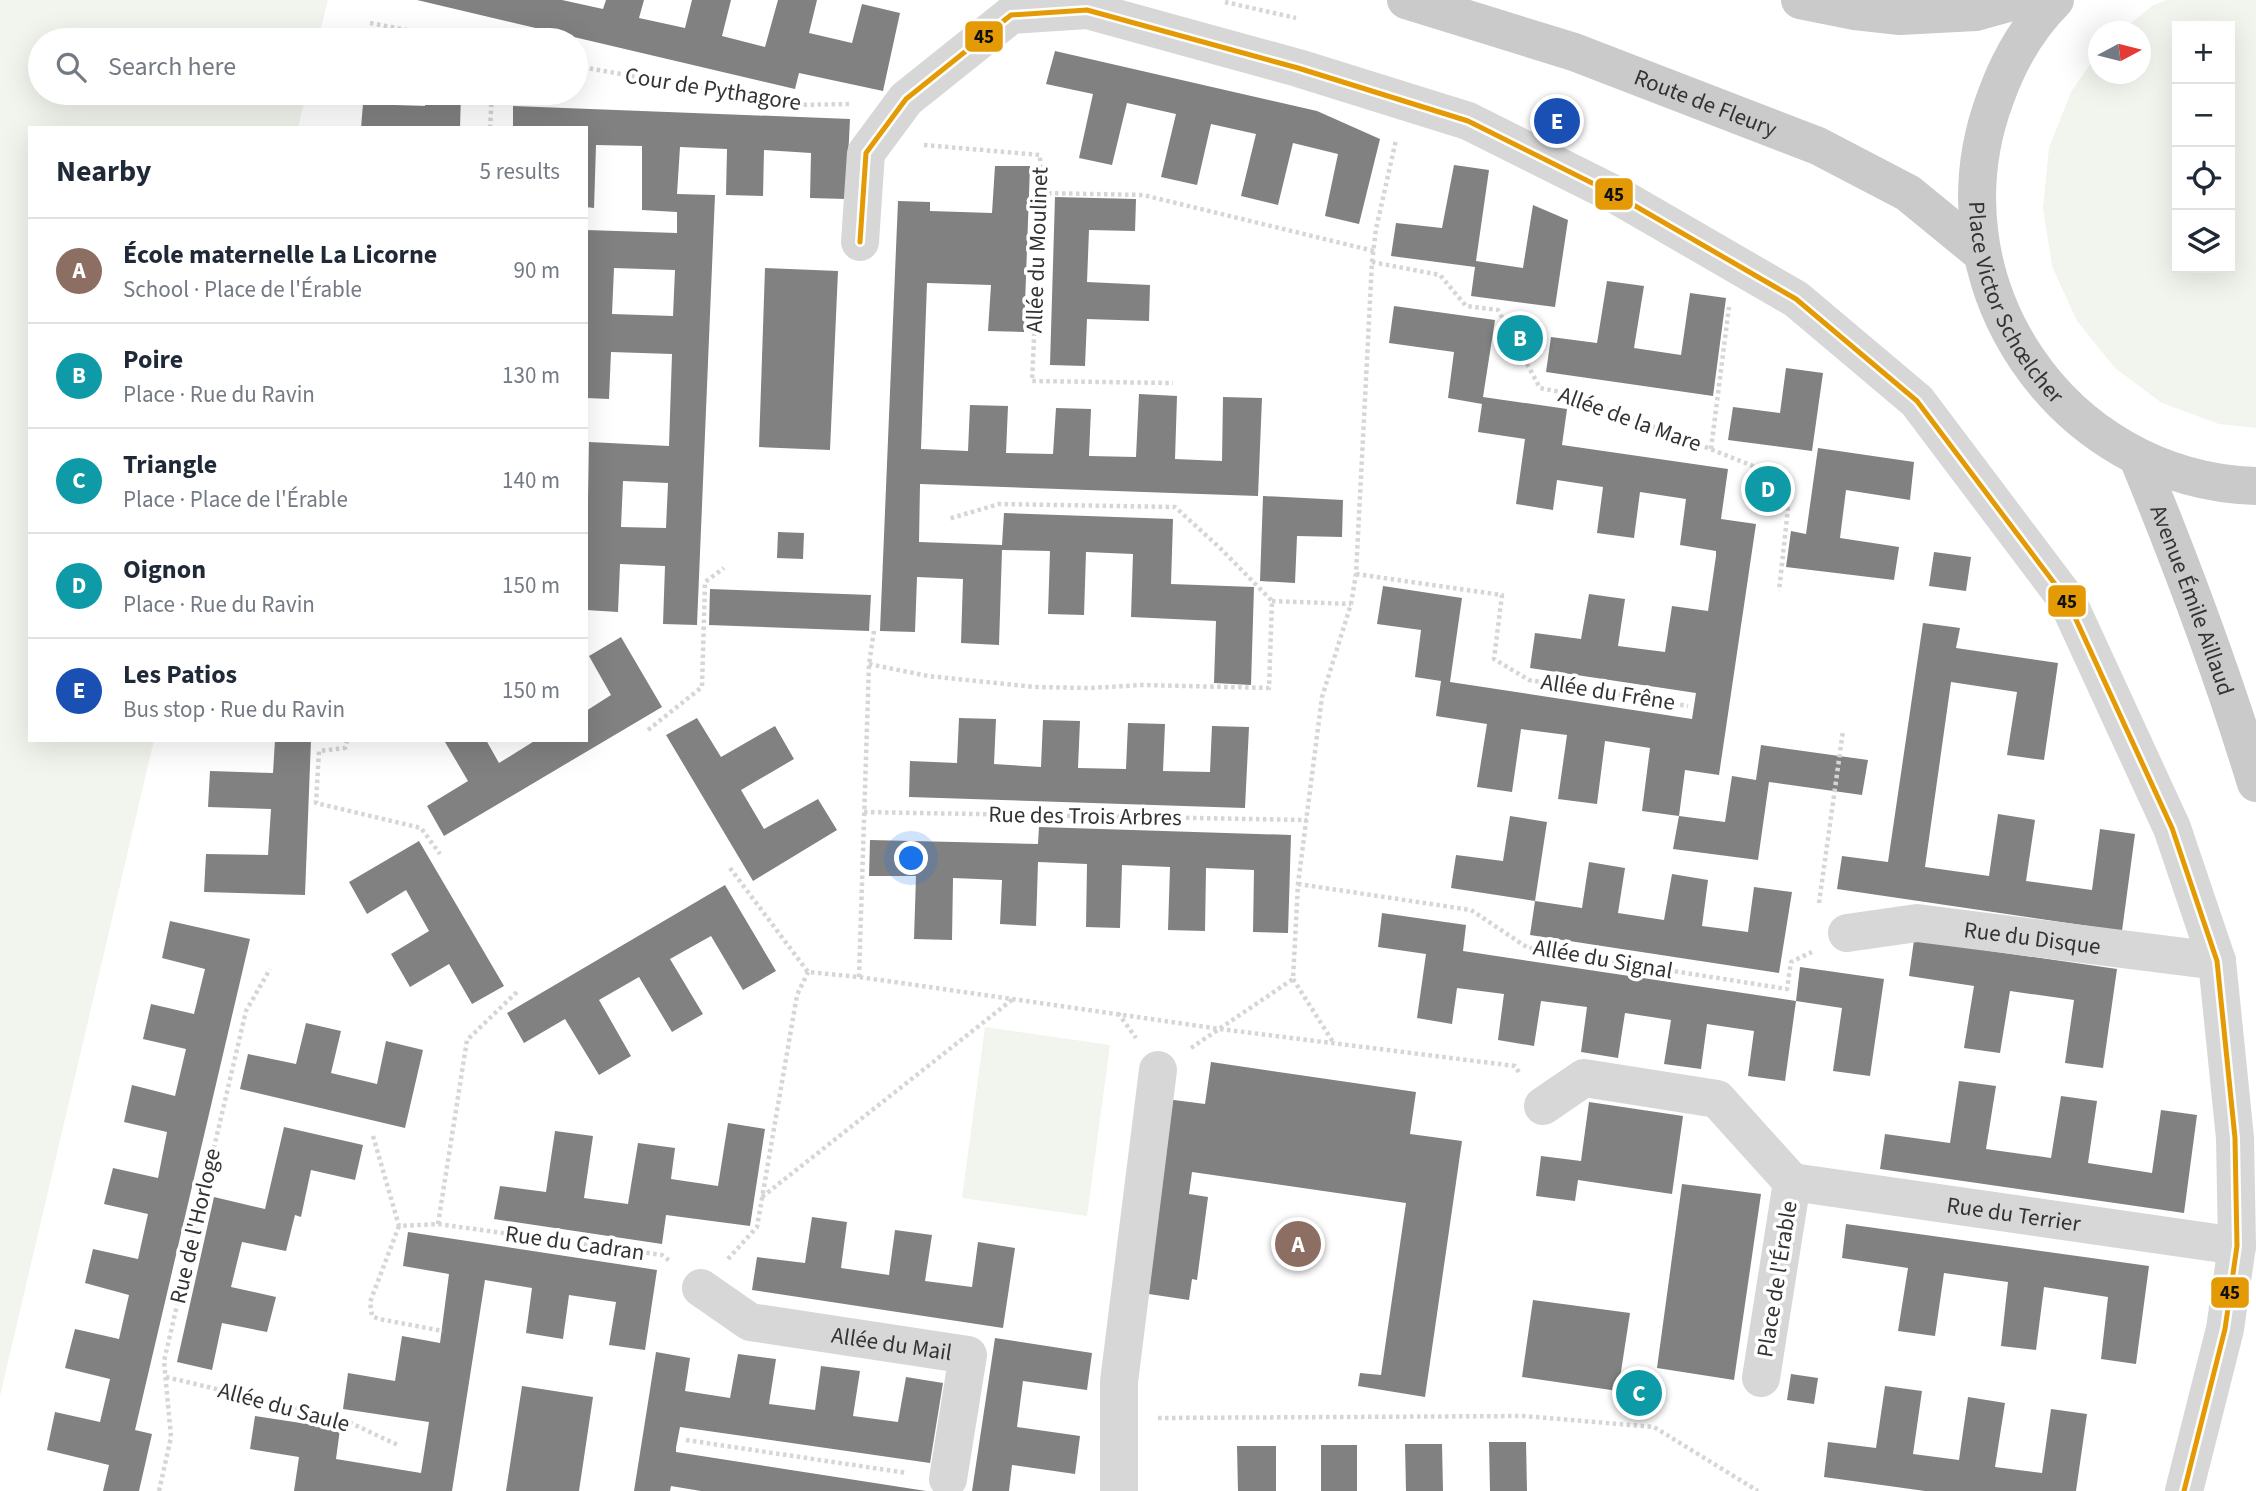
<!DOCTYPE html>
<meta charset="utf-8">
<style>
body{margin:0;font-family:"Source Sans 3",sans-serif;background:#f6f6f7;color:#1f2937}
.controls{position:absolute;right:21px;top:21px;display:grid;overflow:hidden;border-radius:0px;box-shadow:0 7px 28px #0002}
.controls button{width:63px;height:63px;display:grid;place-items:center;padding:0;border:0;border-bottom:2px solid #e0e1e3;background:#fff;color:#1f2937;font:35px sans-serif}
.compass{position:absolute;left:2088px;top:21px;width:63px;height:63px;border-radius:50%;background:#fff;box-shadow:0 7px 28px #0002;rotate:83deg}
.you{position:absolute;left:912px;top:859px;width:24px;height:24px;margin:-18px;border:5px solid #fff;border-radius:50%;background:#1a73e8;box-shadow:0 0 0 10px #1a73e833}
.badge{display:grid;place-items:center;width:46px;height:46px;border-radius:50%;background:#7a7a7a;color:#fff;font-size:23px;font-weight:700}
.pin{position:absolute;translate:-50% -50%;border:4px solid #fff;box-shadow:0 2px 7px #0006}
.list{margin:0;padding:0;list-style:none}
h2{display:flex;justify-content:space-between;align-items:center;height:91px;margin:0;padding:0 28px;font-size:30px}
h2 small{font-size:23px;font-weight:400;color:#747a83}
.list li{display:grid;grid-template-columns:46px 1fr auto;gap:21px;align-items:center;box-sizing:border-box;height:105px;padding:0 28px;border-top:2px solid #e0e1e3}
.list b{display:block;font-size:26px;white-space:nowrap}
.list p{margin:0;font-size:23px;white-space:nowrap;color:#747a83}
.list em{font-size:23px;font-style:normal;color:#747a83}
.icon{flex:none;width:38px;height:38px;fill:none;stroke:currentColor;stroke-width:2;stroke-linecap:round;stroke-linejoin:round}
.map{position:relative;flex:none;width:2256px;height:1491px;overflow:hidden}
.search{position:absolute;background:#fff;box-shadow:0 7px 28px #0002;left:28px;top:28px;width:560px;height:77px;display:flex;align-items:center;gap:18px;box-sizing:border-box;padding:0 24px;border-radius:38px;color:#747a83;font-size:26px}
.panel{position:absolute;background:#fff;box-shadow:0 7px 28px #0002;left:28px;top:126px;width:560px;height:616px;border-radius:0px}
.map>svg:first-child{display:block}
</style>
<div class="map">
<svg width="2256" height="1491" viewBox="0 0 2256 1491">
<rect width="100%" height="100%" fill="#fff"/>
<g fill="#f1f5ed" fill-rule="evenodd">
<path d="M 0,0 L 328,0 L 318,40 L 40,40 L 40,93 L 306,93 L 298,128 L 30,128 L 30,740 L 154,740 L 0,1396 Z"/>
<path d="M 2166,0 L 2256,0 L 2256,428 L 2219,424 L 2162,403 L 2115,368 L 2077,321 L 2052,266 L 2043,208 L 2049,148 L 2071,92 L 2098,53 L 2098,74 L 2140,74 L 2140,32 L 2121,31 L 2152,6 ZM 2177,26 L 2230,26 L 2230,268 L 2177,268 Z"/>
<path d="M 985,1027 L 1110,1045 L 1087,1216 L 962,1198 Z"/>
</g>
<g fill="#818181" fill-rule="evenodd">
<path d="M 417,0 L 562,0 L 603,9 L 606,0 L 644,0 L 639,18 L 685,28 L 692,0 L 731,0 L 722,36 L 765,47 L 778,0 L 817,0 L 809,33 L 852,43 L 862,4 L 900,13 L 883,91 L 799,73 L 795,89 Z"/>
<path d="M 1055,51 L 1317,111 L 1380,139 L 1359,224 L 1325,216 L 1338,154 L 1293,143 L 1278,205 L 1241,196 L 1256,134 L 1211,124 L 1197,185 L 1161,177 L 1176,114 L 1127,103 L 1112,165 L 1079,158 L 1093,94 L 1046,84 Z"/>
<path d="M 426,93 L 461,93 L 460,128 L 361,128 L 363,104 L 425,106 Z"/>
<path d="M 513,106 L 850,119 L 846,199 L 810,198 L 811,153 L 764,150 L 763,196 L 726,195 L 727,149 L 680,147 L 677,194 L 715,195 L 697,625 L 663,624 L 665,566 L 620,564 L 618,612 L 586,610 L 589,442 L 669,446 L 672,354 L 611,352 L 609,399 L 586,398 L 586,230 L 677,233 L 677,212 L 642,210 L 642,146 L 596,145 L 594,208 L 586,207 L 586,128 L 513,128 ZM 614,268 L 675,270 L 673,316 L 612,314 ZM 623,481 L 668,483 L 666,528 L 621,527 Z"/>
<path d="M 1454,165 L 1489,170 L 1476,261 L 1523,268 L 1533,205 L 1568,220 L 1555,307 L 1471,296 L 1475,267 L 1391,256 L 1396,223 L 1442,228 Z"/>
<path d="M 995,166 L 1030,166 L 1024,332 L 988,331 L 991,285 L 927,283 L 921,449 L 968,451 L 970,405 L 1008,406 L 1006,453 L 1053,454 L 1056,408 L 1091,409 L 1089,456 L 1136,457 L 1139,394 L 1177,396 L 1175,459 L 1222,461 L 1223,397 L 1262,398 L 1258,496 L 920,484 L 919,542 L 1002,545 L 1004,513 L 1173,519 L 1171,584 L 1254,587 L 1251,685 L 1214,683 L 1216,621 L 1131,617 L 1133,554 L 1086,552 L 1084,615 L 1048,614 L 1050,551 L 1002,550 L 999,645 L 961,643 L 963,579 L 917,577 L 915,632 L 880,631 L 898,201 L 930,202 L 930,211 L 992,213 Z"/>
<path d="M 1055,197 L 1136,199 L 1135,231 L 1089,230 L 1087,282 L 1150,285 L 1149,321 L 1087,319 L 1085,366 L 1050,365 Z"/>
<path d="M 765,268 L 838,271 L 830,450 L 759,447 Z"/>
<path d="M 1607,281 L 1644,286 L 1634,348 L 1681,355 L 1690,293 L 1726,298 L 1713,396 L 1546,372 L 1551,337 L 1597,343 Z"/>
<path d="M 1394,306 L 1495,320 L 1483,397 L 1567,409 L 1562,445 L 1728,469 L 1721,519 L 1756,524 L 1719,775 L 1685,770 L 1679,816 L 1642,811 L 1650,748 L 1605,741 L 1597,804 L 1558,799 L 1567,735 L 1521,729 L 1512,792 L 1477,787 L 1487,724 L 1436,716 L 1441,681 L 1415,677 L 1421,630 L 1377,624 L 1383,586 L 1462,598 L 1450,682 L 1692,719 L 1696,693 L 1530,668 L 1535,633 L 1581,639 L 1589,594 L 1625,599 L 1618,646 L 1665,652 L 1672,606 L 1708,611 L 1716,556 L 1716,551 L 1680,545 L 1686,499 L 1640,492 L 1634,538 L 1597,533 L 1603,487 L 1557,480 L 1553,510 L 1516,504 L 1525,439 L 1478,432 L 1482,404 L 1448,398 L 1454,352 L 1389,343 Z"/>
<path d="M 1786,368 L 1823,373 L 1812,451 L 1728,440 L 1733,407 L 1780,413 Z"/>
<path d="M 1818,448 L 1914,462 L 1910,500 L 1846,490 L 1840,538 L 1899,547 L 1894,580 L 1786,567 L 1791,531 L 1806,534 Z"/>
<path d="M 1263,496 L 1343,500 L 1342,537 L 1297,536 L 1295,583 L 1260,581 Z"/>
<path d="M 778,532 L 804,533 L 803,559 L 777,558 Z"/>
<path d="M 1934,552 L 1971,557 L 1966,591 L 1929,586 Z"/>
<path d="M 710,589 L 871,595 L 869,631 L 709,625 Z"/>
<path d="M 1923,623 L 1960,628 L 1956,648 L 2058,663 L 2044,760 L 2007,755 L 2017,692 L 1951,682 L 1925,867 L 1989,876 L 1998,814 L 2035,820 L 2026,881 L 2092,890 L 2100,829 L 2135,834 L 2122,931 L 1837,889 L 1842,856 L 1888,862 Z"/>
<path d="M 621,637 L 662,707 L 444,836 L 427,806 L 468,781 L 445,742 L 486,740 L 499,763 L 536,740 L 586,740 L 586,711 L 611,695 L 589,656 Z"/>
<path d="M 697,718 L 721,757 L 775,726 L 794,759 L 741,790 L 764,829 L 818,799 L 837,830 L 753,881 L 666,735 Z"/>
<path d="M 959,718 L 996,719 L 994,764 L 1041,767 L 1043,720 L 1080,721 L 1078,768 L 1126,769 L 1128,723 L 1165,724 L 1163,771 L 1210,772 L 1212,726 L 1249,727 L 1245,808 L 909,797 L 910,761 L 957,763 Z"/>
<path d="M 275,740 L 311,740 L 305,895 L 204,892 L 206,854 L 268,855 L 271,809 L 208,807 L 210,771 L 273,773 Z"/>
<path d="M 1761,745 L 1868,760 L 1862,795 L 1769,782 L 1758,860 L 1673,849 L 1679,816 L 1725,822 L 1732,776 L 1756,780 Z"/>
<path d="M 1510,816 L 1547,822 L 1535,901 L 1582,908 L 1589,862 L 1625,868 L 1618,913 L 1664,920 L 1672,874 L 1708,880 L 1702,926 L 1748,932 L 1754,887 L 1792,892 L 1779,973 L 1530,935 L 1535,901 L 1451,888 L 1456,855 L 1503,861 Z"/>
<path d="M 1039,827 L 1291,835 L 1288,933 L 1253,932 L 1254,870 L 1206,868 L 1205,931 L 1168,930 L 1170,867 L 1122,865 L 1120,928 L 1086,927 L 1087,864 L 1038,862 L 1036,926 L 1000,924 L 1002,880 L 953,878 L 952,940 L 914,939 L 916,876 L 869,876 L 870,840 L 1038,844 Z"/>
<path d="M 419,841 L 504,986 L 472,1004 L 449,964 L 410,987 L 391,954 L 429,931 L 406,890 L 367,914 L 349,882 Z"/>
<path d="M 725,885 L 776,971 L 743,990 L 711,936 L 670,959 L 703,1014 L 672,1032 L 639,977 L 599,1000 L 631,1056 L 599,1075 L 565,1019 L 524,1043 L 507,1013 Z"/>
<path d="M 1382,913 L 1466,925 L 1463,951 L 1796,1001 L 1785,1081 L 1748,1076 L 1754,1031 L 1707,1024 L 1701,1069 L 1664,1064 L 1671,1020 L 1625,1013 L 1618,1058 L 1581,1052 L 1587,1007 L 1541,1001 L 1534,1046 L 1498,1040 L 1504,994 L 1457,988 L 1452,1024 L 1417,1018 L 1426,954 L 1378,947 Z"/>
<path d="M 170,921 L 250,939 L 135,1430 L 152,1434 L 139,1491 L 103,1491 L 109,1465 L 47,1450 L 55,1412 L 100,1422 L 110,1379 L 65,1368 L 75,1329 L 119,1339 L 129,1295 L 85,1283 L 93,1249 L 138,1259 L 148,1214 L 104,1204 L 113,1168 L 158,1178 L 167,1132 L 124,1122 L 132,1085 L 175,1096 L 186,1049 L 143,1039 L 151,1004 L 194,1014 L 205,969 L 162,958 Z"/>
<path d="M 1914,940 L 2117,969 L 2103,1068 L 2065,1063 L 2074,1000 L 2010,991 L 2000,1053 L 1964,1048 L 1974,986 L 1909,976 Z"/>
<path d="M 1800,967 L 1884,979 L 1870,1076 L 1833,1071 L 1842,1008 L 1796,1001 Z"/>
<path d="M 306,1023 L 341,1031 L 331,1073 L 377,1084 L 386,1041 L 423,1050 L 405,1128 L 240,1089 L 248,1054 L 296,1064 Z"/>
<path d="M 1211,1062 L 1416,1092 L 1410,1134 L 1462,1141 L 1425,1397 L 1358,1386 L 1360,1373 L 1381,1375 L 1406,1203 L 1192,1172 L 1189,1194 L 1208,1197 L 1197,1280 L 1192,1279 L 1189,1300 L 1142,1293 L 1166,1099 L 1205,1104 Z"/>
<path d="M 1959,1081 L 1996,1086 L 1986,1149 L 2051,1158 L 2061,1096 L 2097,1101 L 2088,1163 L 2152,1173 L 2161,1110 L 2197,1115 L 2184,1213 L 1880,1169 L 1885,1134 L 1950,1143 Z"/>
<path d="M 1589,1102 L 1683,1116 L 1672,1194 L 1578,1180 L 1575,1201 L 1536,1196 L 1541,1156 L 1581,1161 Z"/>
<path d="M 728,1123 L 765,1129 L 750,1226 L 666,1215 L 662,1244 L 494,1219 L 500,1186 L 546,1192 L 555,1131 L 593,1136 L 584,1198 L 628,1204 L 638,1143 L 675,1148 L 671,1179 L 718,1186 Z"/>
<path d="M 284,1127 L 363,1145 L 355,1180 L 311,1170 L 301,1217 L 295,1215 L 286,1251 L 242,1242 L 231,1287 L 276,1297 L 267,1332 L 222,1323 L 212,1370 L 177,1362 L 214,1197 L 265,1209 Z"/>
<path d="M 1682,1184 L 1761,1194 L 1734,1380 L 1657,1368 Z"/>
<path d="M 812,1217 L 847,1222 L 841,1268 L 889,1275 L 895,1230 L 932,1235 L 925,1281 L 972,1287 L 978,1242 L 1015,1248 L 1003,1328 L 752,1290 L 757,1257 L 805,1263 Z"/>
<path d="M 1846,1224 L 2149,1266 L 2136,1364 L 2101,1359 L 2108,1297 L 2044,1287 L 2036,1350 L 2001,1346 L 2008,1282 L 1944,1273 L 1935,1336 L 1898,1331 L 1908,1268 L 1842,1258 Z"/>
<path d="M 408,1232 L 657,1270 L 645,1350 L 609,1345 L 616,1302 L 569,1295 L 563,1339 L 526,1333 L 532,1288 L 485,1280 L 452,1491 L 294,1491 L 299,1457 L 250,1449 L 255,1416 L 340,1429 L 336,1459 L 421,1473 L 429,1422 L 343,1409 L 348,1373 L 395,1381 L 402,1336 L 440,1343 L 449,1274 L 403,1266 Z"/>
<path d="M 1533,1300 L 1630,1313 L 1618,1391 L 1522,1377 Z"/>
<path d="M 995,1338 L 1092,1353 L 1087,1390 L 1023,1381 L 1017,1427 L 1080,1436 L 1075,1474 L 1012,1465 L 1009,1491 L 972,1491 Z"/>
<path d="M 656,1352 L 690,1358 L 685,1391 L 730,1398 L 738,1354 L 776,1359 L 769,1404 L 815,1410 L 821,1366 L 860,1371 L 853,1416 L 898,1422 L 906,1377 L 943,1383 L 930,1463 L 680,1427 L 676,1448 L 676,1452 L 926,1491 L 701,1491 L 671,1486 L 670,1491 L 634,1491 Z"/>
<path d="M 1791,1374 L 1818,1378 L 1814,1404 L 1787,1400 Z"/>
<path d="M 522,1386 L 593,1397 L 579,1491 L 506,1491 Z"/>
<path d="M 1885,1386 L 1922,1391 L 1913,1454 L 1959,1460 L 1968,1397 L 2005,1403 L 1995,1467 L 2042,1473 L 2051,1409 L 2087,1414 L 2076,1491 L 1925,1491 L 1824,1477 L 1828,1442 L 1876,1448 Z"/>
<path d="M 1489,1442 L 1526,1442 L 1527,1491 L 1490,1491 Z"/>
<path d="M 1405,1444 L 1442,1444 L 1443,1491 L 1406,1491 Z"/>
<rect x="1321" y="1445" width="36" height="46"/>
<path d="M 1237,1446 L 1276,1446 L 1276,1491 L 1238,1491 Z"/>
</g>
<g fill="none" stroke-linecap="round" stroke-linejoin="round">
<g stroke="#d6d6d6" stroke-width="4.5" stroke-dasharray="3.5 3.5" stroke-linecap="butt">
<path d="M 1225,2 L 1296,18"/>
<path d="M 370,23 L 460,40"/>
<path d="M 576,66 L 796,105 L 851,104"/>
<path d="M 490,128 L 492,93"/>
<path d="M 924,145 L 1040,155 L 1041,193 L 1032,381 L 1173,383"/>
<path d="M 1041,193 L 1143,195 L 1374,251"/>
<path d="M 1372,262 L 1440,275 L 1466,306 L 1498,310 L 1540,388 L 1571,394 L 1791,481 L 1779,591"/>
<path d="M 1711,449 L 1729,307"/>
<path d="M 1356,574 L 1502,595 L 1494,659 L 1529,680 L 1688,706"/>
<path d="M 1272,601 L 1351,604"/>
<path d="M 869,664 L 928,676 L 1035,687 L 1091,688 L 1142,685 L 1269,688 L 1272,601 L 1219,547 L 1175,507 L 999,504 L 948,519"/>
<path d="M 648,730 L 702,687 L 705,582 L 724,568"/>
<path d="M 347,740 L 345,748 L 319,751 L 316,803 L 421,828 L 440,854"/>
<path d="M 864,812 L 1307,820"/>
<path d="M 730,868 L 808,972 L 859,977 L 1220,1029 L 1515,1066 L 1520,1074"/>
<path d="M 1298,884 L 1471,910 L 1528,948 L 1787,989 L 1791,962 L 1812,952"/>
<path d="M 1819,903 L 1843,731"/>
<path d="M 859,977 L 869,664 L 874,631"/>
<path d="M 1293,979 L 1333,1042"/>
<path d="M 1118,1013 L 1136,1038"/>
<path d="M 1191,1048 L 1293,979 L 1298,884 L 1322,697 L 1351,604 L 1356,574 L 1372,262 L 1376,229 L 1396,140"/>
<path d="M 373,1136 L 399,1226 L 438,1224 L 662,1255 L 671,1262"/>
<path d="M 762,1197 L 1013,999"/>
<path d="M 438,1224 L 467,1040 L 519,990"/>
<path d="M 399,1226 L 370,1302 L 372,1316 L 379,1319 L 443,1331"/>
<path d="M 728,1259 L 757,1227 L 797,995 L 808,972"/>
<path d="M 166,1377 L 342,1419 L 400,1446"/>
<path d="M 1158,1418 L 1524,1416 L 1654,1427 L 1758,1491"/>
<path d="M 686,1440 L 907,1473"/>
<path d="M 159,1491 L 171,1437 L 164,1361 L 246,1011 L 270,969"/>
</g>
<g stroke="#d7d7d7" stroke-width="38">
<path d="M 860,242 L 866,153 L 906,99 L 1011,15 L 1087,10 L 1298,68 L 1468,121 L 1618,196 L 1796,299 L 1917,401 L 2067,600 L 2172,828 L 2217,961 L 2235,1138 L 2237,1246 L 2225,1329 L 2184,1491"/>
<path id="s1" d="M 1847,933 L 1917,923 L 2217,961"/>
<path d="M 1543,1106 L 1584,1078 L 1717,1099 L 1792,1182 L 1761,1378"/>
<path id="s2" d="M 1792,1182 L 2237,1246"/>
<path id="s3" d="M 701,1288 L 750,1322 L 968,1355 L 948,1479"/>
<path d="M 1119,1491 L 1119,1382 L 1158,1070"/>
</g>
<g stroke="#cacaca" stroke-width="38">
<path id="s4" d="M 1406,0 L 1574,52 L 1818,146 L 1908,193 L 1980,252"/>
<path d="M 1800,0 L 1855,11 L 1900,16 L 1976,12 L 2019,0"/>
<path id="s5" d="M 2055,0 C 2027,28 2008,62 1995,99 C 1927,282 2061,480 2256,486"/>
<path id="s6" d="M 2138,458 C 2182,565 2222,672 2256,783"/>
</g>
<g stroke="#fff" stroke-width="10">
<path id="bus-1" d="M 860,242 L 866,153 L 906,99 L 1011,15 L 1087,10 L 1298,68 L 1468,121 L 1618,196 L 1796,299 L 1917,401 L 2067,600 L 2172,828 L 2217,961 L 2235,1138 L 2237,1246 L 2225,1329 L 2184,1491"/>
</g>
<use href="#bus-1" stroke="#e39a05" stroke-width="5"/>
</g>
<g text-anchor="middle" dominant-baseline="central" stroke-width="7" stroke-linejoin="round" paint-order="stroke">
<g font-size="23" fill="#333" stroke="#fff">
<text transform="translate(713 89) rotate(9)">Cour de Pythagore</text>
<text stroke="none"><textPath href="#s4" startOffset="317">Route de Fleury</textPath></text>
<text transform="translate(1037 250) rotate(-88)">Allée du Moulinet</text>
<text stroke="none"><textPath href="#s5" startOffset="331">Place Victor Schœlcher</textPath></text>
<text transform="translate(1630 419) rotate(20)">Allée de la Mare</text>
<text stroke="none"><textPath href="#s6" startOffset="152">Avenue Émile Aillaud</textPath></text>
<text transform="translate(1608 692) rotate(9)">Allée du Frêne</text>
<text transform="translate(1085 816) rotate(1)">Rue des Trois Arbres</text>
<text stroke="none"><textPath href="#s1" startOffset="187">Rue du Disque</textPath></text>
<text transform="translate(1603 959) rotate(10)">Allée du Signal</text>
<text stroke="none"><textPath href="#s2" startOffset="224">Rue du Terrier</textPath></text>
<text transform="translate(195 1226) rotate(-77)">Rue de l'Horloge</text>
<text transform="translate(575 1243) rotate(8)">Rue du Cadran</text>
<text transform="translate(1777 1279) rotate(-81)">Place de l'Érable</text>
<text stroke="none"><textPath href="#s3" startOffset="203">Allée du Mail</textPath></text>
<text transform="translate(284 1407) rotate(15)">Allée du Saule</text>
</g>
</g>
<g stroke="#fff" stroke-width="2.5">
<rect x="964" y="20" width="40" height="33" rx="7" fill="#e39a05"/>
<rect x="1594" y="177" width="40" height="34" rx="7" fill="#e39a05"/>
<rect x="2047" y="584" width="40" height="34" rx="7" fill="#e39a05"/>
<rect x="2210" y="1276" width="40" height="33" rx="7" fill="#e39a05"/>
</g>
<g font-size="19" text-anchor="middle" font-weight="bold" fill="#111">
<text x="984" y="43">45</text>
<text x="1614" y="201">45</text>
<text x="2067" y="608">45</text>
<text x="2230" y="1299">45</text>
</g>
</svg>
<div class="controls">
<button>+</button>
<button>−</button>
<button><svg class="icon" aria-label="locate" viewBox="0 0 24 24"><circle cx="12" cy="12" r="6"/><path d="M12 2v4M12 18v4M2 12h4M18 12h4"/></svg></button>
<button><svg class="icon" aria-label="layers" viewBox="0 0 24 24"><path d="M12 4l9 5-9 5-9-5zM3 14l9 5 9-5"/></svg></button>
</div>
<svg class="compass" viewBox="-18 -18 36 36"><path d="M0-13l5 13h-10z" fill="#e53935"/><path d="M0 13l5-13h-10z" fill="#747a83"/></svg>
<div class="you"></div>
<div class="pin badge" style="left:1298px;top:1244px;background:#8d6e63">A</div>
<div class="pin badge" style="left:1520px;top:338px;background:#0f9aa8">B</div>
<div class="pin badge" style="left:1639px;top:1393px;background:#0f9aa8">C</div>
<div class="pin badge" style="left:1768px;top:489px;background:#0f9aa8">D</div>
<div class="pin badge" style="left:1557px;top:121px;background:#1a4fb4">E</div>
<div class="search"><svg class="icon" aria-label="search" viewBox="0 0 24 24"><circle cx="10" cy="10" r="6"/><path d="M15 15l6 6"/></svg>Search here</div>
<section class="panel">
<h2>Nearby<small>5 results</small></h2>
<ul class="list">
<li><span class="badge" style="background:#8d6e63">A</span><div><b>École maternelle La Licorne</b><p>School · Place de l'Érable</p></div><em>90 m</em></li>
<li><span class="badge" style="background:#0f9aa8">B</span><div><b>Poire</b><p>Place · Rue du Ravin</p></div><em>130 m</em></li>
<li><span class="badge" style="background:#0f9aa8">C</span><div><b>Triangle</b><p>Place · Place de l'Érable</p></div><em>140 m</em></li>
<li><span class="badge" style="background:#0f9aa8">D</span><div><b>Oignon</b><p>Place · Rue du Ravin</p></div><em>150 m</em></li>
<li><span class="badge" style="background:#1a4fb4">E</span><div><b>Les Patios</b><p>Bus stop · Rue du Ravin</p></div><em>150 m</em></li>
</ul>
</section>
</div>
